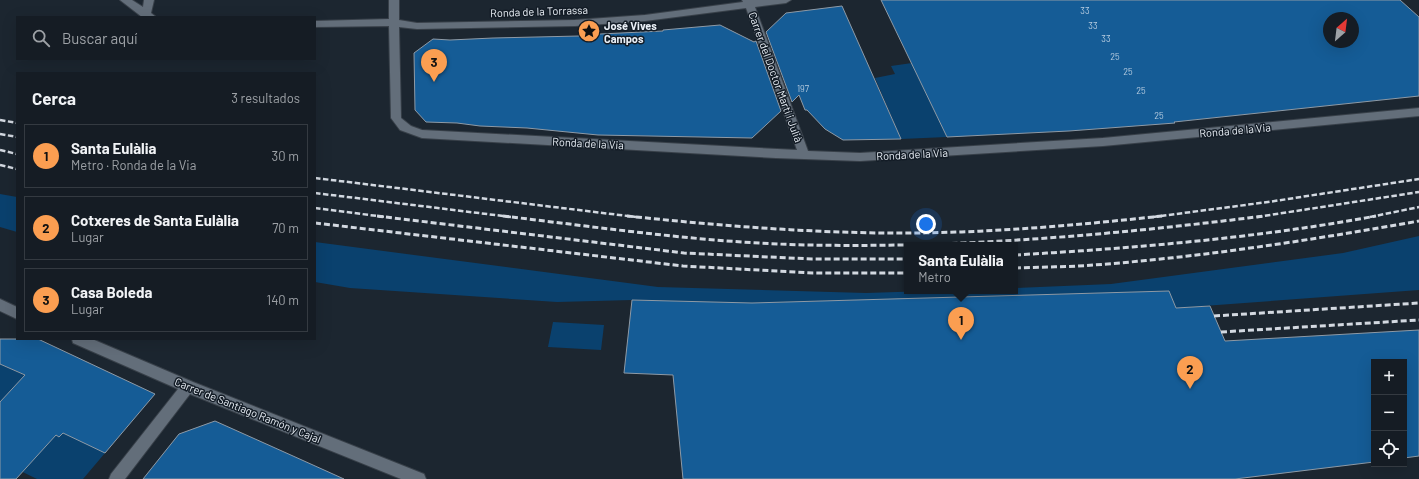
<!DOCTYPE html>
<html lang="es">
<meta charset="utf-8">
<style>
body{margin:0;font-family:Barlow,sans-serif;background:#222931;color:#f1f3f6}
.controls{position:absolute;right:12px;bottom:12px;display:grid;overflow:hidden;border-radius:0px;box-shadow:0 4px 16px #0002}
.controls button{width:36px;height:36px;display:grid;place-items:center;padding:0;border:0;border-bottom:1px solid #343a41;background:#151c24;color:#f1f3f6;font:20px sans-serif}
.compass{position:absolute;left:1323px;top:12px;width:36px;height:36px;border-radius:50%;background:#151c24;box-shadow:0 4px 16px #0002;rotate:28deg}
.you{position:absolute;left:926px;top:224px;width:14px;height:14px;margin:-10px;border:3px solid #fff;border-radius:50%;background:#1a73e8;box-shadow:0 0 0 6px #1a73e833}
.badge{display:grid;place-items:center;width:26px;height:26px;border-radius:50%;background:#fb9e51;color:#111;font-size:13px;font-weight:700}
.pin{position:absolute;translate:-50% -33px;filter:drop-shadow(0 1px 2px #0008)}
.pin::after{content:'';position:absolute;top:21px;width:14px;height:12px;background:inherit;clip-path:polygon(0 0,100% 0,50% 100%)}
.popup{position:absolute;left:904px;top:242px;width:114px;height:52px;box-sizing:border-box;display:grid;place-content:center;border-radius:0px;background:#151c24;filter:drop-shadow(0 1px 3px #0005);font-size:13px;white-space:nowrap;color:#9da1a6}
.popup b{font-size:15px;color:#f1f3f6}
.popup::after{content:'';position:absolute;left:50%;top:100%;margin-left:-8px;border:8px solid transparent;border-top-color:#151c24}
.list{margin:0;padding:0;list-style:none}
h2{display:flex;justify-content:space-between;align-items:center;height:52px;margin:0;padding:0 16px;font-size:17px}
h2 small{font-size:13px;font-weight:400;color:#9da1a6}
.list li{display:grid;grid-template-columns:26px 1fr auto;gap:12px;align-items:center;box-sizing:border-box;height:64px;margin:0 8px 8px;padding:0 8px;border:1px solid #343a41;border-radius:0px}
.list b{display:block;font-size:15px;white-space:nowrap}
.list p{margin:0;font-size:13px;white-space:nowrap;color:#9da1a6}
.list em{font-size:13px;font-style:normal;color:#9da1a6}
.icon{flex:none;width:22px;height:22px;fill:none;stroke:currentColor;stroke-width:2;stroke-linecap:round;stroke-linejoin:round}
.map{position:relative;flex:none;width:1419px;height:479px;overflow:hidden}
.search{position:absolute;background:#151c24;box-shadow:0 4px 16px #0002;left:16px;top:16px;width:300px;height:44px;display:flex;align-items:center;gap:10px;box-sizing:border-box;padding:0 14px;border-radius:0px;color:#9da1a6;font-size:15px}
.panel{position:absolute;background:#151c24;box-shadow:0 4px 16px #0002;left:16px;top:72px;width:300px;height:268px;border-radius:0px}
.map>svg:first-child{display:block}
</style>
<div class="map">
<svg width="1419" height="479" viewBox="0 0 1419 479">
<rect width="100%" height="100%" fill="#1c2630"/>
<g fill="#0a416e">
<path d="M 912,63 L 947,137 L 901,139 L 875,78 L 895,74 L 891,66 Z"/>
<path d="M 0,194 L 17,197 L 17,232 L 0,227 Z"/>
<path d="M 1419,236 L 1419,290 L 1176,308 L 1169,291 L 752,303 L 632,300 L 557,302 L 350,288 L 315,282 L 315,242 L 658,287 L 866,293 L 928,291 L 1015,291 L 1015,288 L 1111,284 L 1343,253 Z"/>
<path d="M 553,322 L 604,325 L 601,350 L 548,347 Z"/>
<path d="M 0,364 L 55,389 L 100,436 L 91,446 L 105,453 L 83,479 L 37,479 L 0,461 L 56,435 L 59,437 L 70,425 L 21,380 L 0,402 Z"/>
</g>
<g fill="#155c96" stroke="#8e9aa6" fill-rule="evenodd">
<path d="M 881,0 L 1400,0 L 1419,17 L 1419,96 L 1174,122 L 1175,123 L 1069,131 L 947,137 ZM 1329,18 L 1353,18 L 1353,42 L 1329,42 Z"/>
<path d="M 842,6 L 901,139 L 843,140 L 825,129 L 807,110 L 805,110 L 799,95 L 792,102 L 766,32 L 786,13 Z"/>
<path d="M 720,25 L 754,42 L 756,41 L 781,111 L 752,138 L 598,135 L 527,128 L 480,126 L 457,123 L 426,122 L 415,110 L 414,53 L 433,39 L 450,40 L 493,38 L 579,36 L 579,35 L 663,31 L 663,30 Z"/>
<path d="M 1169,291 L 1176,308 L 1210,306 L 1225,341 L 1419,330 L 1419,456 L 1404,458 L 1404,362 L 1374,362 L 1374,462 L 1235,479 L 683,479 L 673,375 L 624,373 L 632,300 L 752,303 Z"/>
<path d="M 0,339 L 38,339 L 155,394 L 105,453 L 63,433 L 59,437 L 56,435 L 16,479 L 0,479 L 0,402 L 25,375 L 0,364 Z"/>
<path d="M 215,421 L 293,456 L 344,479 L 143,479 L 179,434 Z"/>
</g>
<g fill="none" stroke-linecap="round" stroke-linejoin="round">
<g stroke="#384049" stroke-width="2">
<g id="street">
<path d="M 120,0 L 132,0 L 143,7 L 144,0 L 154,0 L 151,13 L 156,17 L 142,17 Z"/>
<path d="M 389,0 L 399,0 L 399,20 L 417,23 L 575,20 L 645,15 L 743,2 L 742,0 L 791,0 L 786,3 L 755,7 L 808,151 L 860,153 L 1103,138 L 1419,108 L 1419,116 L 1103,146 L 860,161 L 776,158 L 422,138 L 400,130 L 391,118 L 389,26 L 315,27 L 315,21 L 389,19 ZM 746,8 L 797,150 L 422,130 L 411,126 L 401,118 L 399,27 L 417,29 L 575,26 L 645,21 Z"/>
<path d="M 0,299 L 17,307 L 17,319 L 0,311 Z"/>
<path d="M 72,339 L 92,339 L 193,382 L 424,474 L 426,479 L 401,479 L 190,394 L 125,479 L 109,479 L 111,474 L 178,389 L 73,343 Z"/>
</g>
</g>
<use href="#street" fill="#636e7a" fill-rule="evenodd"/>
<g stroke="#d3d9e1" stroke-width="2.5" stroke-dasharray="5.5 2.5" stroke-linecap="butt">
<path d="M 0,120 L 17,123"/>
<path d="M 0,134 L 17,137"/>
<path d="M 0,150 L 17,154"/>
<path d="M 0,165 L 17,169"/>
<path d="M 315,178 L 636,217"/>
<path d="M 315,193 L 511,217"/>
<path d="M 315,208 L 385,217"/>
<path d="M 1153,217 L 1268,202 L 1419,179"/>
<path d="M 1257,217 L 1419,192"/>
<path d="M 1370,217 L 1419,207"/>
</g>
<g stroke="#d3d9e1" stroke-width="3" stroke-dasharray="6 3" stroke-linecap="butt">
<path d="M 377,216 L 684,253 L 812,259 L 907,259"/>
<path d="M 503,216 C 605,228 706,243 809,245 C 961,248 1113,235 1264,216"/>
<path d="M 627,216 C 713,225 798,232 884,233 C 977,234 1070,226 1162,216"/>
<path d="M 315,223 L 683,266 L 813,273 L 907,273"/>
<path d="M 1015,255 C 1136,248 1257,238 1376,216"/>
<path d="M 1015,268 C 1041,267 1068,267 1094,265 C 1203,257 1311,240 1419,221"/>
<path d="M 1214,316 L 1419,303"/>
<path d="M 1221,332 L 1419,320"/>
</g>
</g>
<defs>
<g id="sight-disc" transform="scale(1.15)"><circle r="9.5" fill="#fb9e51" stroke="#131c26"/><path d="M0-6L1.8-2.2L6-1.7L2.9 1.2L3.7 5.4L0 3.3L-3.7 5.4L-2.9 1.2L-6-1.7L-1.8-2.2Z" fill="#111"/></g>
</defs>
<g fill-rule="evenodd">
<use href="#sight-disc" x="589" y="31"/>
</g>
<g text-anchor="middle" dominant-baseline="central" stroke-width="3" stroke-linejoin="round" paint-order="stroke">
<g font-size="9" fill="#b5cbdf">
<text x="1085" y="10">33</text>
<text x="1093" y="25">33</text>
<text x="1106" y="38">33</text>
<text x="1115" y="56">25</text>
<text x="1128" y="71">25</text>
<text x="803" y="88">197</text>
<text x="1141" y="90">25</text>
<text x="1159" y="115">25</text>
</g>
<g font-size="11" fill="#eaf0f7" stroke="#131c26">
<text transform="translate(539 11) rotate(-2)">Ronda de la Torrassa</text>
<text transform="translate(776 77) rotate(70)">Carrer del Doctor Martí i Julià</text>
<text transform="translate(1235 130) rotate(-5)">Ronda de la Via</text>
<text transform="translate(588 143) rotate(3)">Ronda de la Via</text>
<text transform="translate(912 154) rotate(-3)">Ronda de la Via</text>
<text transform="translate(248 410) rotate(22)">Carrer de Santiago Ramón y Cajal</text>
</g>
<g font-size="11" font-weight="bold" fill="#eaf0f7" stroke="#131c26" text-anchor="start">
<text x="604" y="25">José Vives<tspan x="604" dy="13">Campos</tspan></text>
</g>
</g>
</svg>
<div class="controls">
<button>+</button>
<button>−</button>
<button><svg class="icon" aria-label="locate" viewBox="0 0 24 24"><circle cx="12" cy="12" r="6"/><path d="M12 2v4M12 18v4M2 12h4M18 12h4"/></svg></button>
</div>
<svg class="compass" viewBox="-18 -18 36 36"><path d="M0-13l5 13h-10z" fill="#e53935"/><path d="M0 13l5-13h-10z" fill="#9da1a6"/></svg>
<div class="you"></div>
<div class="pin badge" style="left:961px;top:340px">1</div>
<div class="popup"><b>Santa Eulàlia</b>Metro</div>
<div class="pin badge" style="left:1190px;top:389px">2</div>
<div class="pin badge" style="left:434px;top:82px">3</div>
<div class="search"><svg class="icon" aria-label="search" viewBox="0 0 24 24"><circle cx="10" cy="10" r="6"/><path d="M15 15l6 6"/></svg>Buscar aquí</div>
<section class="panel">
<h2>Cerca<small>3 resultados</small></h2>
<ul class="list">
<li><span class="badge">1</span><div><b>Santa Eulàlia</b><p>Metro · Ronda de la Via</p></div><em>30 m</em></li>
<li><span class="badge">2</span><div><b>Cotxeres de Santa Eulàlia</b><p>Lugar</p></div><em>70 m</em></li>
<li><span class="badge">3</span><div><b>Casa Boleda</b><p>Lugar</p></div><em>140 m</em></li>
</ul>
</section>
</div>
